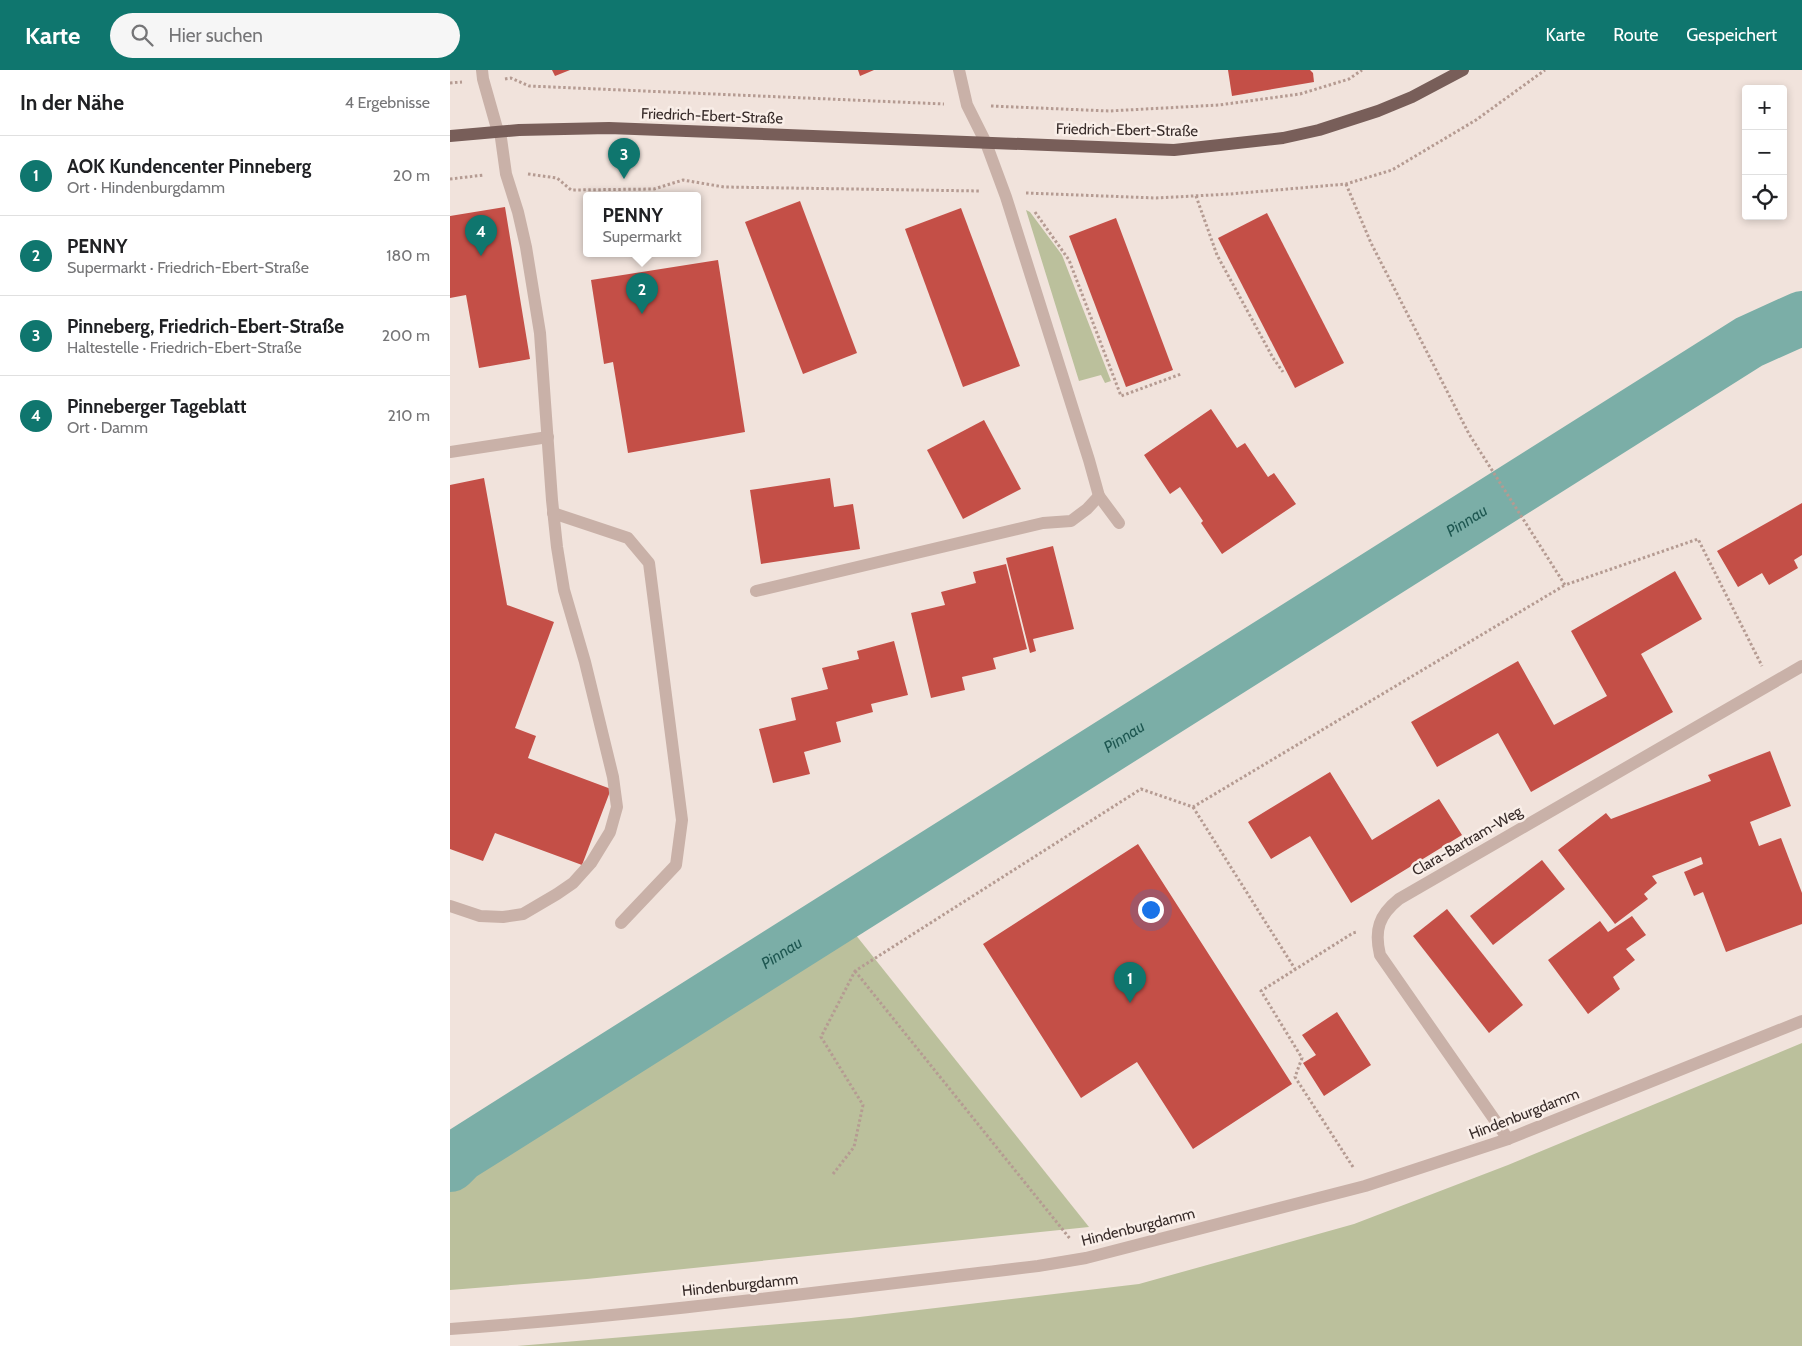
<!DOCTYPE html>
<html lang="de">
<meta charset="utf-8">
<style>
body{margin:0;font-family:Cabin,sans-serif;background:#f6f6f6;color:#202124}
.controls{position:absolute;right:15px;top:15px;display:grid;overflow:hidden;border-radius:5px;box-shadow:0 2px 8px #0003}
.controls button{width:45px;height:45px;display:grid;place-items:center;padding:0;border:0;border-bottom:1px solid #e0e0e0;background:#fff;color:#202124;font:25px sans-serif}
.you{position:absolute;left:700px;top:839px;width:18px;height:18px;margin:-12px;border:4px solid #fff;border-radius:50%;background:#1a73e8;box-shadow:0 0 0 8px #1a73e833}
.badge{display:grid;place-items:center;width:32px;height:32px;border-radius:50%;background:#0f766e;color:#fff;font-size:16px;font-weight:700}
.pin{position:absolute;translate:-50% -41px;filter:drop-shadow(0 1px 2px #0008)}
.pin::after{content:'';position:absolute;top:26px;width:18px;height:15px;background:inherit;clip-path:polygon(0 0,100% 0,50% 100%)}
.popup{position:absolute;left:133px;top:122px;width:118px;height:65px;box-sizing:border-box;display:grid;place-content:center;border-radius:5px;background:#fff;filter:drop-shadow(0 1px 4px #0005);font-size:16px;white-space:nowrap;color:#757577}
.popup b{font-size:19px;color:#202124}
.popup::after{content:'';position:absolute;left:50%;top:100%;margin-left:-10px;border:10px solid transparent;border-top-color:#fff}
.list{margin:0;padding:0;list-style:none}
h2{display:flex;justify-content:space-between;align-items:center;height:65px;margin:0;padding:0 20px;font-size:21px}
h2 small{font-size:16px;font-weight:400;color:#757577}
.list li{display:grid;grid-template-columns:32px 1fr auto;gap:15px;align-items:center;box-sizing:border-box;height:80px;padding:0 20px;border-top:1px solid #e0e0e0}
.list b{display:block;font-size:19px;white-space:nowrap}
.list p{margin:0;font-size:16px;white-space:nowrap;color:#757577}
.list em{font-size:16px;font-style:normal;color:#757577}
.icon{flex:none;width:28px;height:28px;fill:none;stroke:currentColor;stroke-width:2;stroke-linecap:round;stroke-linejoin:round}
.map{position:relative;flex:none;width:1352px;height:1276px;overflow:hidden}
header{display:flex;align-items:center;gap:30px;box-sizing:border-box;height:70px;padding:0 25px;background:#0f766e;color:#fff}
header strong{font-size:24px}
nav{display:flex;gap:28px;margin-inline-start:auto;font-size:18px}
.search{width:350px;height:45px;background:#f6f6f6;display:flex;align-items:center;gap:12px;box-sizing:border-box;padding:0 18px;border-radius:28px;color:#757577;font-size:19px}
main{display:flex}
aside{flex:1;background:#fff}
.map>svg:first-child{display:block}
</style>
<header>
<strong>Karte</strong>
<div class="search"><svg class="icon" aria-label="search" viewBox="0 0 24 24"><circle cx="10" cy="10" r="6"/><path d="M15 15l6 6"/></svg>Hier suchen</div>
<nav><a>Karte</a><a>Route</a><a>Gespeichert</a></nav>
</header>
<main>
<aside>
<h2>In der Nähe<small>4 Ergebnisse</small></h2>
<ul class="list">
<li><span class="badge">1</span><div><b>AOK Kundencenter Pinneberg</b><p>Ort · Hindenburgdamm</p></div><em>20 m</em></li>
<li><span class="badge">2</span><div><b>PENNY</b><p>Supermarkt · Friedrich-Ebert-Straße</p></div><em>180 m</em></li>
<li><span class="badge">3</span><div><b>Pinneberg, Friedrich-Ebert-Straße</b><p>Haltestelle · Friedrich-Ebert-Straße</p></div><em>200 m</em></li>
<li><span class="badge">4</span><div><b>Pinneberger Tageblatt</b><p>Ort · Damm</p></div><em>210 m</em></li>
</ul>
</aside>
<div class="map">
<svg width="1352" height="1276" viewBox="0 0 1352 1276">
<rect width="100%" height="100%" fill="#f1e3dc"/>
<g fill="#bbc09c">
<path d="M 576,140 L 580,142 L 612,185 L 661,311 L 655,313 L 651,305 L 629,311 Z"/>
<path d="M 401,859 L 639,1157 L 137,1209 L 0,1220 L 0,1099 L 73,1051 Z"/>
<path d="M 1352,973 L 1352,1276 L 67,1276 L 401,1248 L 689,1214 L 904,1154 L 1058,1095 Z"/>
</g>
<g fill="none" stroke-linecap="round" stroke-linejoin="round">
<path stroke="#7baea7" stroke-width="54" id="s1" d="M 0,1095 L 10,1085 L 1299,272 L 1352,248"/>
</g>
<g fill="#c44f47">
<path d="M 102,0 L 120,0 L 105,6 Z"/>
<path d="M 408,0 L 424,0 L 410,6 Z"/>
<path d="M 778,0 L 860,0 L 863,3 L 864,12 L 782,26 Z"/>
<path d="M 350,131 L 407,283 L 353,304 L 295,152 Z"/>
<path d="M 55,137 L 80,289 L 29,298 L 16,225 L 0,228 L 0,146 Z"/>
<path d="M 511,138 L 570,296 L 513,317 L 455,159 Z"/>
<path d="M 817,143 L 894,293 L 845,318 L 768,168 Z"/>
<path d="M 666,148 L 723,300 L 676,317 L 619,166 Z"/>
<path d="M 268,190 L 295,362 L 178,383 L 163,292 L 154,294 L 141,210 Z"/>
<path d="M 761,339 L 787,378 L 795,373 L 818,407 L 824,403 L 846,434 L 772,484 L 751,453 L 753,451 L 730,417 L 720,424 L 694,385 Z"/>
<path d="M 534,350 L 571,419 L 513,449 L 477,380 Z"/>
<path d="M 34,408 L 57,535 L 104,552 L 65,658 L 86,666 L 78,688 L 161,719 L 132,795 L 45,763 L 33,791 L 0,779 L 0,415 Z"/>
<path d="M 380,408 L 384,437 L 403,434 L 410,479 L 311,494 L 300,420 Z"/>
<path d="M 1352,433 L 1352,485 L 1344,490 L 1348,498 L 1319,515 L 1312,503 L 1288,517 L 1267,481 Z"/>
<path d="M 603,476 L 624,559 L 583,569 L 586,581 L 580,583 L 556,488 Z"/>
<path d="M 556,494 L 577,579 L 543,588 L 546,599 L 512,607 L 515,620 L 481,628 L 461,543 L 495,535 L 491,522 L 526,513 L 523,502 Z"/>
<path d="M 1225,501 L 1252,549 L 1191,584 L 1223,642 L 1081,722 L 1048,663 L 987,697 L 961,652 L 1068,591 L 1104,655 L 1157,626 L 1121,561 Z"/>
<path d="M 444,571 L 458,625 L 421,634 L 423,642 L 386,652 L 391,672 L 354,682 L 360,704 L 323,713 L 309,659 L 346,650 L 341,628 L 378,619 L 372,598 L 409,589 L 407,581 Z"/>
<path d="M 1320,681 L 1341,736 L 1300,752 L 1309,776 L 1331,768 L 1352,823 L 1352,854 L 1276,882 L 1253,822 L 1244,826 L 1234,802 L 1253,794 L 1251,787 L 1202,806 L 1207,813 L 1194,824 L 1198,829 L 1165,854 L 1108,780 L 1156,743 L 1161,749 L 1261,711 L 1258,705 Z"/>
<path d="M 880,702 L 922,770 L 989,729 L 1012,765 L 901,833 L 860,766 L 821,789 L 798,752 Z"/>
<path d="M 688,774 L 842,1014 L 743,1079 L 687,992 L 631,1028 L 533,874 Z"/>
<path d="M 1092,790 L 1115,819 L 1043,875 L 1020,846 Z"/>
<path d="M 997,839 L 1073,935 L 1039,963 L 963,866 Z"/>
<path d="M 1182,846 L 1196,865 L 1176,879 L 1185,890 L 1163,907 L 1170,919 L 1138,944 L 1098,890 L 1150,851 L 1158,862 Z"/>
<path d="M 887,942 L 921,995 L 874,1026 L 853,993 L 866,985 L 852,965 Z"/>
</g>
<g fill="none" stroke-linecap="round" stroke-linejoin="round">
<g stroke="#b59b92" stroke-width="3" stroke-dasharray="2.5 2.5" stroke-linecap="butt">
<path d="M 55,9 L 61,8 L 79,16 L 494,34"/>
<path d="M 0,13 L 12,12"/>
<path d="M 541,36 L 659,41 L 769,35 L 850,24 L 899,9 L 912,0"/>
<path d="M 78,104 L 107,108 L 121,120 L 204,119 L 233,110 L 274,117 L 530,121"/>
<path d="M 0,109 L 34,105"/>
<path d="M 896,114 L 921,173 L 1019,364 L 1115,515 L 1248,469 L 1312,596"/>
<path d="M 576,123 L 706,128 L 780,124 L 896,114 L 942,100 L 1026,50 L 1095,0"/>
<path d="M 746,126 L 767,185 L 823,288 L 833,302"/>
<path d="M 585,142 L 619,190 L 671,326 L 731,304"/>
<path d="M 743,737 L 845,899"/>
<path d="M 405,901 L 621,1170"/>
<path d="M 903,1097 L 845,1007 L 852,988 L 811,921 L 903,863 L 907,862"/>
<path d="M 383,1104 L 404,1077 L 413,1035 L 371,967 L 405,901 L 691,719 L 743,737 L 1115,515"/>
</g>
<g stroke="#c9b1a8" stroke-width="12">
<path d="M 32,0 L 33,9 L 48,62"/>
<path d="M 509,0 L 517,35 L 536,73 L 556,127 L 639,390 L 649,426 L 669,453"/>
<path d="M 0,382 L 98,367"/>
<path d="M 103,443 L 178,468 L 199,493 L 232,750 L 226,795 L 171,853"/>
<path d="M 306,521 L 593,453 L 621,451 L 637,439 L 649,426"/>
<path d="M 0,836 L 30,846 L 53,847 L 73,844 L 107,824 L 123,813 L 141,793 L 160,762 L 167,737 L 163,707 L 135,592 L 114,520 L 107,477 L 102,430 L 90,263 L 76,177 L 68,142 L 56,104 L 50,61"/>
<path d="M 1058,1069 L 930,885 C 924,860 929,845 949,829 L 1352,596"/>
<path d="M 0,1259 C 197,1245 392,1219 588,1196 L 636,1188 L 915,1116 L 1058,1069 L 1352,951"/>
</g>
<path stroke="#785e59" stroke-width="12" d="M 0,66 L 69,60 L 159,58 L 724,80 L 833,68 L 869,60 L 928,41 L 962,27 L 1013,0"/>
</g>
<g text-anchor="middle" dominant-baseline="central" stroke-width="5" stroke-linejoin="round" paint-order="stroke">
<g font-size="15" fill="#362a28" stroke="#f9eee8">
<text transform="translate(262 46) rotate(2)">Friedrich-Ebert-Straße</text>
<text transform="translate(677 60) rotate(1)">Friedrich-Ebert-Straße</text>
<text transform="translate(1017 771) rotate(-30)">Clara-Bartram-Weg</text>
<text transform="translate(1074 1044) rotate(-21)">Hindenburgdamm</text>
<text transform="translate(688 1157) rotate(-14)">Hindenburgdamm</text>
<text transform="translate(290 1215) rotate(-6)">Hindenburgdamm</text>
</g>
<g font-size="16" font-style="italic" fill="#1e5751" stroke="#f9eee8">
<text stroke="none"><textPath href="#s1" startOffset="1204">Pinnau</textPath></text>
<text stroke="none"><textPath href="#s1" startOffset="799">Pinnau</textPath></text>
<text stroke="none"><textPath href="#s1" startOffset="394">Pinnau</textPath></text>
</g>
</g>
</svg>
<div class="controls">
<button>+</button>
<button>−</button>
<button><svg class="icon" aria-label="locate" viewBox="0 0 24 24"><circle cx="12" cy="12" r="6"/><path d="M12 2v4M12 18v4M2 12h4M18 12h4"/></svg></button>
</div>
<div class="you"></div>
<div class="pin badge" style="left:680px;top:933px">1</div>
<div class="pin badge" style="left:192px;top:244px">2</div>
<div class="popup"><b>PENNY</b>Supermarkt</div>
<div class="pin badge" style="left:174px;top:109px">3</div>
<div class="pin badge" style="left:31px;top:186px">4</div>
</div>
</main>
